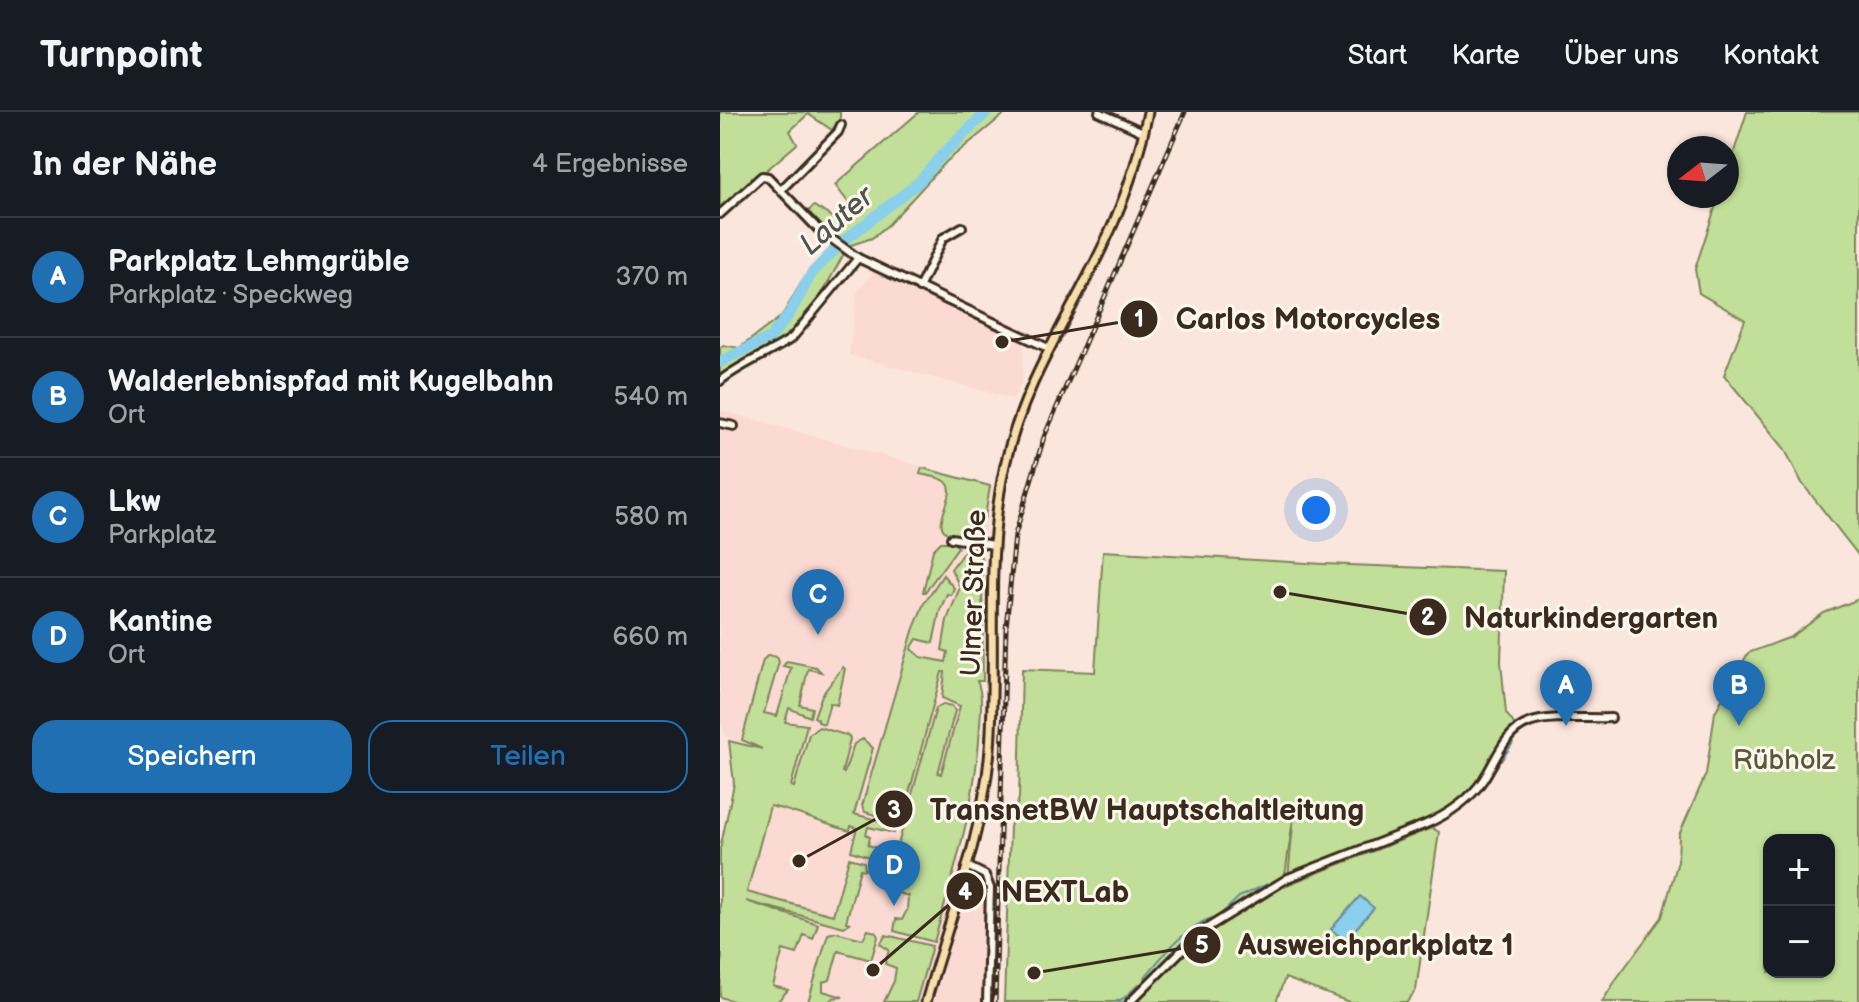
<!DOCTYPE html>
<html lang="de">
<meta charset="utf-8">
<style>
body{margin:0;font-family:"Balsamiq Sans",sans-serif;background:#20242c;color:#f1f3f6}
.controls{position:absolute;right:24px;bottom:24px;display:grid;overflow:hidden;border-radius:16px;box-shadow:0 2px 6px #0004}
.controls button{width:72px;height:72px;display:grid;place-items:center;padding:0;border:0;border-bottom:2px solid #363941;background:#171b24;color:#f1f3f6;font:40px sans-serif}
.compass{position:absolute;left:947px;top:24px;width:72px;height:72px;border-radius:50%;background:#171b24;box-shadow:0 2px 6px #0004;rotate:253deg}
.you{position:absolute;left:596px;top:398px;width:28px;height:28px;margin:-20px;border:6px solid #fff;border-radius:50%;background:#1a73e8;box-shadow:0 0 0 12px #1a73e833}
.badge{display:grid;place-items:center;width:52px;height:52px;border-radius:50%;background:#1f6fb2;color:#fff;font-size:26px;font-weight:700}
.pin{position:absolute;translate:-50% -66px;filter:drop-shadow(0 2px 4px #0008)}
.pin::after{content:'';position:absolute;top:42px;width:28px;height:24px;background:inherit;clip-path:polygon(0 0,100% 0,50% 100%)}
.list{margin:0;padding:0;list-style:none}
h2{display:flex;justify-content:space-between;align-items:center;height:104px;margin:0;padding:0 32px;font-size:34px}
h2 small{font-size:26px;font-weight:400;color:#9ea1a6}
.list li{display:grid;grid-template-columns:52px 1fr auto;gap:24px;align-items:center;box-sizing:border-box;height:120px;padding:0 32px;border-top:2px solid #363941}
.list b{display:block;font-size:30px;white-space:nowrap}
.list p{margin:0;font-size:26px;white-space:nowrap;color:#9ea1a6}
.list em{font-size:26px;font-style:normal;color:#9ea1a6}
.actions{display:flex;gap:16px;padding:24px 32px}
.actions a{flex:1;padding:18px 0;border:2px solid #1f6fb2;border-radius:24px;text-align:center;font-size:28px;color:#1f6fb2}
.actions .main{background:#1f6fb2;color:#fff}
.map{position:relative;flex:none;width:1139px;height:890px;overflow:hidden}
header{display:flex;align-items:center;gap:48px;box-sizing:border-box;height:112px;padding:0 40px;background:#171b24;border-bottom:2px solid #363941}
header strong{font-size:38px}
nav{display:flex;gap:44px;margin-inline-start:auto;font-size:28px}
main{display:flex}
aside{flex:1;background:#171b24}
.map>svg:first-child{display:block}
</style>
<header>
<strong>Turnpoint</strong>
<nav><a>Start</a><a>Karte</a><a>Über uns</a><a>Kontakt</a></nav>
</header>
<main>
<aside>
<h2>In der Nähe<small>4 Ergebnisse</small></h2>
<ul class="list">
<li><span class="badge">A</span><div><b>Parkplatz Lehmgrüble</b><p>Parkplatz · Speckweg</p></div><em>370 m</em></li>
<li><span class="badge">B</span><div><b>Walderlebnispfad mit Kugelbahn</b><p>Ort</p></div><em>540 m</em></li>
<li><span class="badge">C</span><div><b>Lkw</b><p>Parkplatz</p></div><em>580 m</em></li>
<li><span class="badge">D</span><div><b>Kantine</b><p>Ort</p></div><em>660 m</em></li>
</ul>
<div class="actions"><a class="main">Speichern</a><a>Teilen</a></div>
</aside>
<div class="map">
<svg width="1139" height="890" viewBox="0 0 1139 890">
<rect width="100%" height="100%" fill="#fbe6dd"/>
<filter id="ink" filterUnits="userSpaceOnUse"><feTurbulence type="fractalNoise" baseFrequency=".0125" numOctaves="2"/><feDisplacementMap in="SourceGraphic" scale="16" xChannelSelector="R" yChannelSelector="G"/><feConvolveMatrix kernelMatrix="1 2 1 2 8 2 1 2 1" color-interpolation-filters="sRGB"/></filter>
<g filter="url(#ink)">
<g fill="#fbdad3">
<path d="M 154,159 L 304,231 L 302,269 L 294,287 L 129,243 L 137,181 Z"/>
<path d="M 0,298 L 273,374 L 256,473 L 237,745 L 267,755 L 275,769 L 272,890 L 0,890 L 0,841 L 3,841 L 51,641 L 9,629 L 0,610 Z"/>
</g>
<g fill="#c1df98" stroke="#7e845b" stroke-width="2" fill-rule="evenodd">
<path d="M 0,0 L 120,0 L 120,6 L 112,18 L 88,2 L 70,19 L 77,32 L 0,98 Z"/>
<path d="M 199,0 L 287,0 L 226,50 L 169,112 L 152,126 L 128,134 C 109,170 89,209 54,233 C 37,244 17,251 0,263 L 0,236 L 3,233 L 19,236 L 62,204 L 81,171 L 113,135 L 115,126 L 86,101 L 94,94 L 115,107 L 131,94 L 115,73 Z"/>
<path d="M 1027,0 L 1139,0 L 1139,444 L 1082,371 L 1064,336 L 1004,263 L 1025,208 L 979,181 L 975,157 L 999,84 L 1007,84 L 1007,61 Z"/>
<path d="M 202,356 L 270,374 L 265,405 L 248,425 C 242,424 234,425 229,422 C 207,413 242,381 225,369 C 219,365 208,364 200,362 Z"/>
<path d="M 221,430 L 233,430 L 238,435 L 205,480 L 203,480 L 213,438 Z"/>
<path d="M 248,434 L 258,436 L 262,449 L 263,569 L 257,569 C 263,583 261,597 260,612 C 257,687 234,759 214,830 L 174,819 L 176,807 L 182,808 L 187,798 L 188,784 L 166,777 L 171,752 L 167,750 L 170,739 L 176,740 L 216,596 L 223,592 L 232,594 L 235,599 L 218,661 L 221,662 L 240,594 L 222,586 L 225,560 L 222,560 L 181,711 L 145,700 L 142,694 L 193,519 L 204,491 L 223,463 L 234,476 L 231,483 L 227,482 L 220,498 L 213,531 L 197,527 L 191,537 L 201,545 L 226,550 L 228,540 L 222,538 L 227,508 L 240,475 L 231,457 Z"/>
<path d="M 383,439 L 604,452 L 784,459 L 781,550 L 786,601 L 797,616 L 763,669 L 721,705 L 568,766 L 575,692 L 565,764 L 567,773 L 712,716 L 719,720 L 696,878 L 687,890 L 629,890 L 565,866 L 556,890 L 284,890 L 290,715 L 299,686 L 302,557 L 375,560 Z"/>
<path d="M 1139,487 L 1139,890 L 882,890 L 897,866 L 942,805 L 958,749 L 959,723 L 986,662 L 995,600 L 1028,541 L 1071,525 L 1104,501 ZM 1109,728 L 1109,860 L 1049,860 L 1049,728 Z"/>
<path d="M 48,543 L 57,545 L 59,550 L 44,601 L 57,604 L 71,556 L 63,554 L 67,549 L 96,555 L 101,560 L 88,557 L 80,593 L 92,596 L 90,605 L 69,596 L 65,610 L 87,613 L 71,674 L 74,675 L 89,622 L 99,615 L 129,624 L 130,627 L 122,660 L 124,661 L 134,632 L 143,627 L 153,636 L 134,702 L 176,713 L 174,721 L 148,715 L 146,723 L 150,725 L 148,733 L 165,738 L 162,749 L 131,739 L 137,716 L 131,714 L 130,719 C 102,712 78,700 50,694 L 27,780 L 113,803 L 129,746 L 144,750 L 145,758 L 140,757 L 126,810 L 130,811 L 124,815 L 26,789 L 98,812 L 93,827 L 84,823 L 77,842 L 63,838 L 53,874 L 68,878 L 57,890 L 16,890 L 0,885 L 2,842 L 0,841 L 0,737 L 14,672 L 9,629 L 42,637 L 22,628 L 43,548 Z"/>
<path d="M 123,555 L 125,557 L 117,593 L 110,591 L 104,612 L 98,610 L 98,607 L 94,605 L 102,583 Z"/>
<path d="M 148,818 L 156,820 L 158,825 L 151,848 L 118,839 L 110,868 L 103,870 L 103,879 L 123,885 L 113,886 L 108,890 L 88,890 L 108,822 L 116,820 L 143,827 Z"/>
<path d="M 166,823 L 212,834 L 196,890 L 164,890 L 174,869 L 176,856 L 165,852 L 169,838 L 160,832 Z"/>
</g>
<path fill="#8acfeb" stroke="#6a8d99" stroke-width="2" d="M 640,784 L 654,796 L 625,829 L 611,817 Z"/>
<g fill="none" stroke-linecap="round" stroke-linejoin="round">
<g stroke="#6a8d99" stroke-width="2">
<path d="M 781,649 L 793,631"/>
<path d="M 773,660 L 778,653"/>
<path d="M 762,677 L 771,664"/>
<path d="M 750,689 L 758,680"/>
<path d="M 740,698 L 746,693"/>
<path d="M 730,705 L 737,700"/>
<path d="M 499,804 L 519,785 L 563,765"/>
<path d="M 425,865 C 443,843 466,814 494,805"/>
<path d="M 395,890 L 404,886 L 419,872"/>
</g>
<path stroke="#8acfeb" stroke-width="11" d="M 0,250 L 51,225 L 70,201 L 92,161 L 125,128 L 199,70 L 221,44 L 267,0"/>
<g stroke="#3b2a1e" stroke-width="12">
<g id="minor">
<path d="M 379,0 L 423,20"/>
<path d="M 61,78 L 118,20 L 121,13"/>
<path d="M 0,102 L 42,64 L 48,65 L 98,117 L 138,146 L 328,236"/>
<path d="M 199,176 L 223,126 L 242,115"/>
<path d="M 0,269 C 22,251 49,242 72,226 L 138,146"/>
<path d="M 0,311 L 14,314"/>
<path d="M 231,426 L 273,433"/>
<path d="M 247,754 L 265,763 L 270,776 L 267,890"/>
<path d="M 410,890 L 479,821 L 568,766 L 704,713 C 727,703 749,689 763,668 C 777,647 784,620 809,611 C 830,603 868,607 891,606"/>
</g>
</g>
<g stroke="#3b2a1e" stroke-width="13">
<path id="major" d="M 206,890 C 229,807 263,724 270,637 C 277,542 264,447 285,353 C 306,261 358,194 394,110 C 409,75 421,37 428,0"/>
</g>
<use href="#minor" stroke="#fbf7ec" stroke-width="6"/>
<use href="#major" stroke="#f8deab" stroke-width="7"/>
<g stroke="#3b2a1e" stroke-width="5">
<path id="rail" d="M 275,890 L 286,516 L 295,423 L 324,325 L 465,0"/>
</g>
<use href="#rail" stroke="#fbf7ec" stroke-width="2" stroke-dasharray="6" stroke-linecap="butt"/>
</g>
</g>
<g text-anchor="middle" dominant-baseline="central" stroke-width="6" stroke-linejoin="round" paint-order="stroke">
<g font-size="28" fill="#3b2a1e" stroke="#fbf7ec">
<text transform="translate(254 481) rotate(-88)">Ulmer Straße</text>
</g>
<g font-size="28" fill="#5c573c" stroke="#fbf7ec">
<text x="1064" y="648">Rübholz</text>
</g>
<g font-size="30" font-style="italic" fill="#4f5351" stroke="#fbf7ec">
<text transform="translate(117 109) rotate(-41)">Lauter</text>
</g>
</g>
<path fill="none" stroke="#3b2a1e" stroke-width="3" d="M282 230L419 207M560 480L708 505M79 749L174 697M153 858L245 779M314 861L482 833"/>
<g fill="#3b2a1e" stroke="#fbf7ec" stroke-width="3">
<circle cx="282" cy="230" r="8"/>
<circle cx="560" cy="480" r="8"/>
<circle cx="79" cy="749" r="8"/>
<circle cx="153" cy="858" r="8"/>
<circle cx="314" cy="861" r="8"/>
<circle cx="419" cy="207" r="20"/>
<circle cx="708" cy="505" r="20"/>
<circle cx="174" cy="697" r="20"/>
<circle cx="245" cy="779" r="20"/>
<circle cx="482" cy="833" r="20"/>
</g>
<g font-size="24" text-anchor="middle" font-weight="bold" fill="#fff">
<text x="419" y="215">1</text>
<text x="708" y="513">2</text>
<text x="174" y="706">3</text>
<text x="245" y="788">4</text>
<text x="482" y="841">5</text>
</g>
<g font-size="30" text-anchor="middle" font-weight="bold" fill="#3b2a1e" stroke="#fbf7ec" stroke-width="6" stroke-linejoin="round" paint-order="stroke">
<text x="588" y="217">Carlos Motorcycles</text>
<text x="871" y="516">Naturkindergarten</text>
<text x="427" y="708">TransnetBW Hauptschaltleitung</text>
<text x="345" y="790">NEXTLab</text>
<text x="656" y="843">Ausweichparkplatz 1</text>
</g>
</svg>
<div class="controls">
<button>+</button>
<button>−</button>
</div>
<svg class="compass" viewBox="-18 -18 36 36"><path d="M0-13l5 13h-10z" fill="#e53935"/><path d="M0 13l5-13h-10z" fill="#9ea1a6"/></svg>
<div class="you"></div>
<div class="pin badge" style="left:846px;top:614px">A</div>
<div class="pin badge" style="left:1019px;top:614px">B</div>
<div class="pin badge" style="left:98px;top:523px">C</div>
<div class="pin badge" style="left:174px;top:794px">D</div>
</div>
</main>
